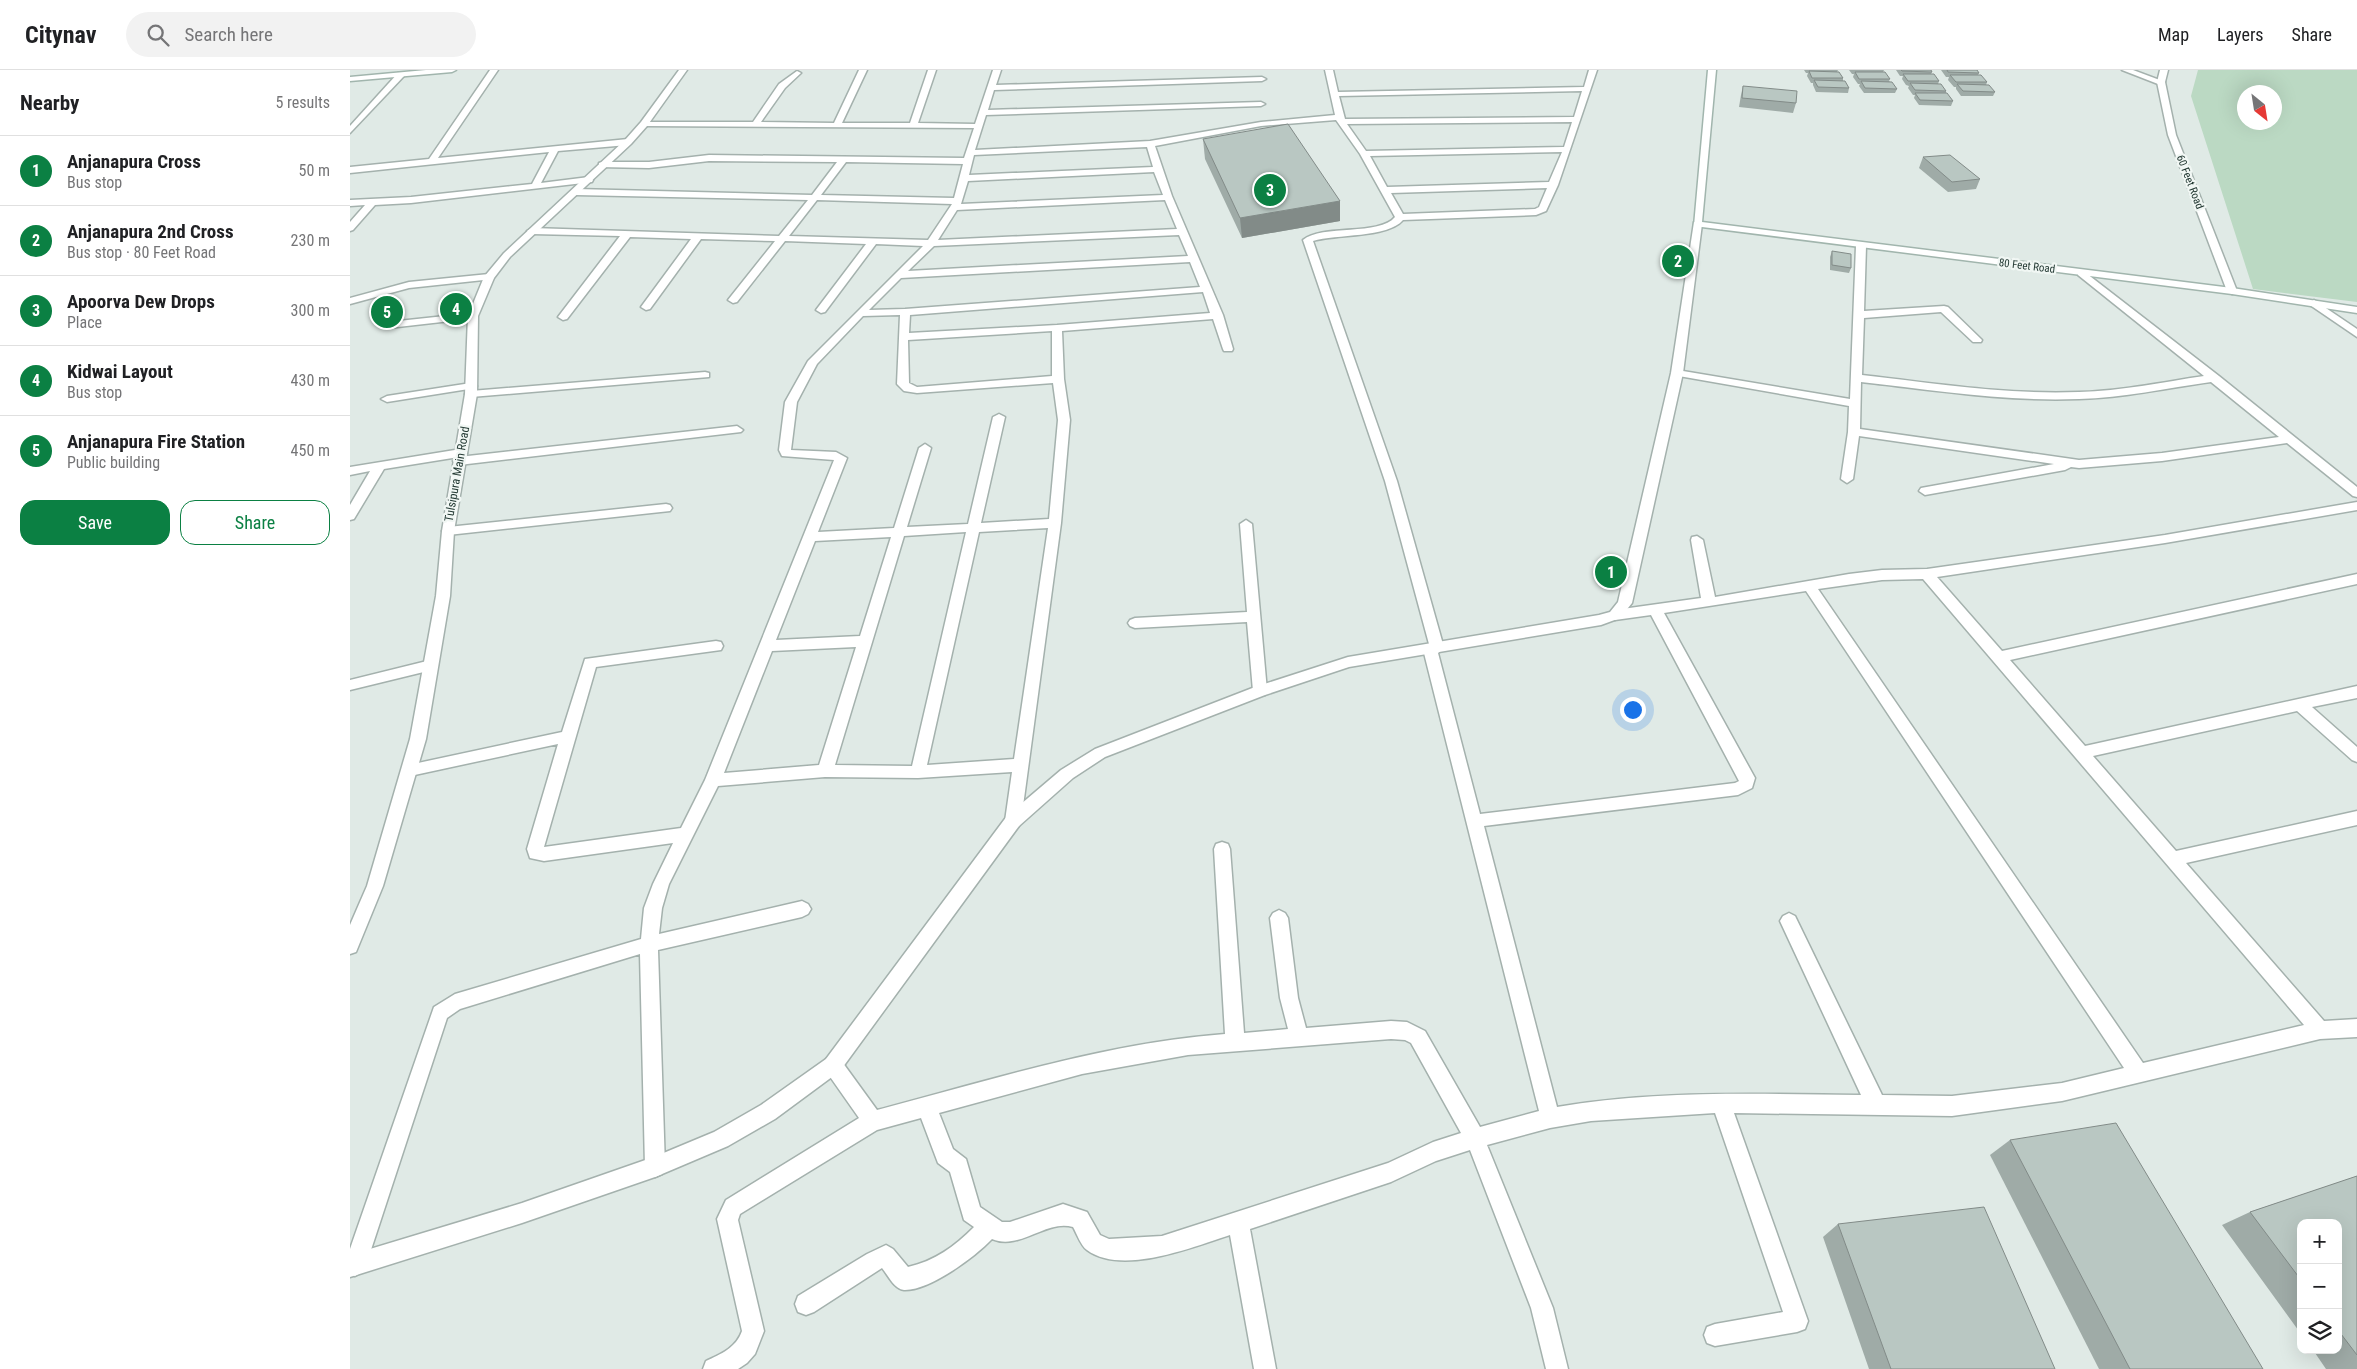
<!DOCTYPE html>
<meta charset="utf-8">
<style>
body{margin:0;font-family:"Roboto Condensed",sans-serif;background:#f2f2f2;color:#202124}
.controls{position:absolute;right:15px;bottom:15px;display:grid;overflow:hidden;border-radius:10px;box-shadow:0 5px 20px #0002}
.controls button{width:45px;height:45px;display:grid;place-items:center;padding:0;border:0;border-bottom:1px solid #e0e0e0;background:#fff;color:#202124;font:25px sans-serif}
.compass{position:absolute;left:1887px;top:15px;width:45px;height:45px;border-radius:50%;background:#fff;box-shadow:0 5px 20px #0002;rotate:150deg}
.you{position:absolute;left:1282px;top:639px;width:18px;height:18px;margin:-12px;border:4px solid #fff;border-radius:50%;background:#1a73e8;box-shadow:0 0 0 8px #1a73e833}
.badge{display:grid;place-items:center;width:32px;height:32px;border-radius:50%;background:#0b8043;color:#fff;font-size:16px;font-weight:700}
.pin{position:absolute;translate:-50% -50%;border:2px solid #fff;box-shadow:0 1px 5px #0006}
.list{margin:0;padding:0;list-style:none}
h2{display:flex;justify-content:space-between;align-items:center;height:65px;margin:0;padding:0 20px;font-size:21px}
h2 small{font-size:16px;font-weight:400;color:#757577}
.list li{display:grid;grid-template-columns:32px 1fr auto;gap:15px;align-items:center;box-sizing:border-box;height:70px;padding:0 20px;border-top:1px solid #e0e0e0}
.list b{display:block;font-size:19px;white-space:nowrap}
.list p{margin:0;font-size:16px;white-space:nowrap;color:#757577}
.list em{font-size:16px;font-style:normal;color:#757577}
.actions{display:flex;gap:10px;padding:15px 20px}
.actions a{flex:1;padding:11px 0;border:1px solid #0b8043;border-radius:15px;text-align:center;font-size:18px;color:#0b8043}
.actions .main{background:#0b8043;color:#fff}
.icon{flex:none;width:28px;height:28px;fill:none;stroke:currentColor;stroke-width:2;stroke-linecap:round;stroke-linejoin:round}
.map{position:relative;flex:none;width:2007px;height:1299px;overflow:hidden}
header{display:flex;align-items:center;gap:30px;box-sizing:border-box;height:70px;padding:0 25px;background:#fff;border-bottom:1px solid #e0e0e0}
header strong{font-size:24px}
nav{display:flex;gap:28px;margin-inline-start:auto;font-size:18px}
.search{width:350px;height:45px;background:#f2f2f2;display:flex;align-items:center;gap:12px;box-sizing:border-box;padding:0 18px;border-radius:28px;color:#757577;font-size:19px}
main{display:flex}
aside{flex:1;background:#fff}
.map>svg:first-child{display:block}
</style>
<header>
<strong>Citynav</strong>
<div class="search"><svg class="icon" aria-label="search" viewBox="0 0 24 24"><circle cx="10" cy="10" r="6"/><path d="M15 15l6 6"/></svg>Search here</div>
<nav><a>Map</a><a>Layers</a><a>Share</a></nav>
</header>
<main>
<aside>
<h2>Nearby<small>5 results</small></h2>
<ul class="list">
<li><span class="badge">1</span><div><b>Anjanapura Cross</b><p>Bus stop</p></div><em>50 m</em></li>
<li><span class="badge">2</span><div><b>Anjanapura 2nd Cross</b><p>Bus stop · 80 Feet Road</p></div><em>230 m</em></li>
<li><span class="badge">3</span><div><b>Apoorva Dew Drops</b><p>Place</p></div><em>300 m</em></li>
<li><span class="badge">4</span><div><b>Kidwai Layout</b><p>Bus stop</p></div><em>430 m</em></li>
<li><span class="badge">5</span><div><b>Anjanapura Fire Station</b><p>Public building</p></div><em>450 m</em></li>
</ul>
<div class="actions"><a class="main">Save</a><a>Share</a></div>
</aside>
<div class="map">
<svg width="2007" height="1299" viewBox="0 0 2007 1299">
<rect width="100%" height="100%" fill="#e0eae6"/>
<path fill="#bbd9c3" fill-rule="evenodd" d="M 1848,0 L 2007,0 L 2007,232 L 1903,219 L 1841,26 ZM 1894,22 L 1924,22 L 1924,52 L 1894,52 Z"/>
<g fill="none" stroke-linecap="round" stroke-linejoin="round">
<g stroke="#a4b1ad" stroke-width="3">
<g id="minor">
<path d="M 140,0 L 148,0 L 88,88 L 278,69 L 282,72 L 278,75 L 208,81 L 191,113 L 239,107 L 243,110 L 242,112 L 61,133 L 25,135 L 3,160 L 0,161 L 0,152 L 15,135 L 0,136 L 0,130 L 61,127 L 182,114 L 199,82 L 0,103 L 0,97 L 79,89 Z"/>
<path d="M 509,0 L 517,0 L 492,53 L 560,53 L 578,0 L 586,0 L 568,53 L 625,54 L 643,0 L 651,0 L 646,15 L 912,7 L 916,9 L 912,11 L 644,20 L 638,40 L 911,32 L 915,34 L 911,36 L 636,45 L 625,80 L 800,71 L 911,52 L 985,45 L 975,0 L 983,0 L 988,22 L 1234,17 L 1239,0 L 1247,0 L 1208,115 L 1196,141 L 1186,145 L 1053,150 C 1038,168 986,164 963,171 L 1047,411 L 1094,578 L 1088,583 L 1130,744 L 1385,713 L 1389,711 L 1301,545 L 1265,550 L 1258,545 L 1265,540 L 1351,528 L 1341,470 L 1342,467 L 1347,466 L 1353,470 L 1365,527 L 1499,504 L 1532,500 L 1577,499 L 1815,465 L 2007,432 L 2007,440 L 1815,473 L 1587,507 L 1652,581 L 2007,504 L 2007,514 L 1660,590 L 1735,676 L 2007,616 L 2007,628 L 1962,637 L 2007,677 L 2007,692 L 2002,690 L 1947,641 L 1743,686 L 1826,781 L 2007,741 L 2007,755 L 1836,793 L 1974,951 L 2007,949 L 2007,967 L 1970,969 L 1712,1031 L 1602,1046 L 1384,1043 L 1458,1251 L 1455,1259 L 1447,1262 L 1365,1276 L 1357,1273 L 1354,1265 L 1357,1257 L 1365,1254 L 1433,1242 L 1365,1043 L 1241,1051 L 1200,1058 L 1137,1075 L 1203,1238 L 1218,1299 L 1196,1299 L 1181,1238 L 1120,1080 L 1086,1091 L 1041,1112 L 900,1159 L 926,1299 L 904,1299 L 880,1165 C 843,1177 772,1206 737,1180 C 731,1176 727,1164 723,1157 C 696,1149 670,1181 642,1169 C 625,1187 579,1221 554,1220 C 544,1219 538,1205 532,1198 L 464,1242 L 456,1245 L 448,1242 L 445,1234 L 448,1226 L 517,1184 L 536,1175 L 543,1179 L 558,1197 C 585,1191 605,1176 624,1157 L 614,1150 L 600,1102 L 588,1093 L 571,1048 L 527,1060 L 390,1144 L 388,1150 L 414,1261 L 405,1284 L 397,1293 L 388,1299 L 353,1299 L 356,1291 C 371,1284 386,1278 392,1261 L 367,1149 L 376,1130 L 509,1048 L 476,1001 L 474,995 L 476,989 L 483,986 L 490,989 L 527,1040 C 641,1010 756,973 875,964 L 864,779 L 866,774 L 872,772 L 878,774 L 880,779 L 894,963 L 938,959 L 930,928 L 920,848 L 923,843 L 929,840 L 935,843 L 938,848 L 948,928 L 956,958 L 1041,951 L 1057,952 L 1075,961 L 1130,1057 L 1189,1041 L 1073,579 L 1079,574 L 1035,411 L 953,170 C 972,154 1030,166 1045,147 L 1010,84 L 986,50 L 911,56 L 805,76 L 822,126 L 873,245 L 883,279 L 882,281 L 874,281 L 873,279 L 863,249 L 712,261 L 714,309 L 720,350 L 711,453 L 671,751 L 669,756 L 663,758 L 657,756 L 655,751 L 662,702 L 568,708 L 475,707 L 368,716 L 319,814 L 312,838 L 309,864 L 452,831 L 458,834 L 461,839 L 458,844 L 452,847 L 308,880 L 315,1097 L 312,1104 L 305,1107 L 298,1104 L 295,1097 L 290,884 L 110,939 L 97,948 L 16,1195 L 12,1202 L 5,1206 L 0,1204 L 0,1179 L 84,937 L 105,924 L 291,869 L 294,838 L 303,814 L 323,773 L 194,791 L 180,788 L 177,779 L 208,674 L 60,706 L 54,704 L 52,700 L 54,696 L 212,662 L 235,589 L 366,571 L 371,572 L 373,576 L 371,580 L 246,597 L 194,777 L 331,758 L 355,710 L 484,390 L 432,386 L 429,380 L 435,332 L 458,291 L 573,176 L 526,174 L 475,242 L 471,243 L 466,240 L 516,174 L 435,171 L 387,232 L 383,233 L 378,230 L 425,171 L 351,169 L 300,239 L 296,240 L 291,237 L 341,169 L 280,167 L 217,249 L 213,250 L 208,247 L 270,166 L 182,164 L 177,161 L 182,158 L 429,166 L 458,130 L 226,125 L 222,122 L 226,119 L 462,125 L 487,92 L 359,91 L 299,98 L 249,97 L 249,93 L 252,92 L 299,92 L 359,85 L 614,88 L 624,58 L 294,56 L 290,54 L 294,52 L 403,52 L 429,14 L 447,1 L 451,3 L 435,18 L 411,52 L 484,53 ZM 1232,21 L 1224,47 L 995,49 L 989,26 ZM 1222,52 L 1214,77 L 1016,81 L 997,54 ZM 797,77 L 803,97 L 619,105 L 624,85 ZM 1212,82 L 1199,112 L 1037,117 L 1020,86 ZM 496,92 L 613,94 L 604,128 L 471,125 ZM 804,102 L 813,125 L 611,134 L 618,111 ZM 1197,118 L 1189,137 L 1185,139 L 1053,144 L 1041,123 ZM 467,130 L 602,134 L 578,170 L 439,166 ZM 815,130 L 827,159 L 588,170 L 607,140 ZM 829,165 L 838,186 L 558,201 L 584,176 ZM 840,192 L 850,217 L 555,239 L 519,240 L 551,208 ZM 853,222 L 860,243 L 707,255 L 559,263 L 560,245 ZM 550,245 L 547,314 L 554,321 L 567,323 L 703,313 L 708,350 L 699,449 L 631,453 L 655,347 L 649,344 L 643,347 L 618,454 L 557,457 L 581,378 L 575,374 L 569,378 L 544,458 L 468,462 L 497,388 L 486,382 L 441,380 L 447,332 L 467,294 L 513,246 ZM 702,261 L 702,306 L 567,317 L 559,313 L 558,270 ZM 698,458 L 664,689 L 577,695 L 629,462 ZM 616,462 L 562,696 L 485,695 L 554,466 ZM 541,467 L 510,566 L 426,570 L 465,471 ZM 1573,509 L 1954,955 L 1793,993 L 1468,519 L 1532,510 ZM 1456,521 L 1774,998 L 1712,1013 L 1602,1026 L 1532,1025 L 1445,846 L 1439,843 L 1433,846 L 1430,851 L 1511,1025 C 1410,1024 1307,1020 1207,1037 L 1134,756 L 1388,725 L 1402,718 L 1405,708 L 1314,543 ZM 506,577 L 469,695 L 374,703 L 422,581 ZM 1041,969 L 1055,970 L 1061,973 L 1111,1063 L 1083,1072 L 1038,1093 L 812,1166 L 759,1169 L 750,1165 L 737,1142 L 713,1134 L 660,1152 L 652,1152 L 630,1137 L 616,1089 L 603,1079 L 589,1043 L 732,1004 L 838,985 Z"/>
<path d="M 1772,0 L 1783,0 L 1815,12 L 1808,14 Z"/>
<path d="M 48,3 L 55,5 L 0,63 L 0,56 Z"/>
<path d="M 1511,173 L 1516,176 L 1514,241 L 1594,236 L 1598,237 L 1632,270 L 1631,272 L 1623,272 L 1591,242 L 1514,248 L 1512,305 C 1584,313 1656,325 1729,322 C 1771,321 1813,312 1854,306 L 1728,205 L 1728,201 L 1732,200 L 1869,306 L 2007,417 L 2007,427 L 2003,426 L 1937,373 L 1812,391 L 1729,398 L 1721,397 L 1715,400 L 1575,425 L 1569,421 L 1571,418 L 1704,394 L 1509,366 L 1503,409 L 1497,413 L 1491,409 L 1498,362 L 1499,336 L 1323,305 L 1323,301 L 1327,300 L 1500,329 L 1506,176 ZM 1511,312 C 1583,320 1656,332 1729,329 C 1773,328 1817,318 1861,312 L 1929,367 L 1812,383 L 1729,390 L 1510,359 Z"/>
<path d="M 139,204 L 144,207 L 143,209 L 59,218 L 0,234 L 0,228 L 59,212 Z"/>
<path d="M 123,243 L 127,244 L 127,248 L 39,258 L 34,255 L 39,252 Z"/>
<path d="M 355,302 L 359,303 L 359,307 L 121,327 L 115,324 L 121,321 Z"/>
<path d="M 121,313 L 127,316 L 125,318 L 37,332 L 31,329 L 37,326 Z"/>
<path d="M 387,356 L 393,360 L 391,362 L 109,395 L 103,391 L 109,387 Z"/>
<path d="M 111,379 L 115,380 L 117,383 L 115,386 L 34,399 L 4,449 L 0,450 L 0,435 L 20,401 L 0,405 L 0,397 Z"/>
<path d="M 316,434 L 320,435 L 322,438 L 320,441 L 98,465 L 92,461 L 98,457 Z"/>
<path d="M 896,450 L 902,454 L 917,621 L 915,625 L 905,625 L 903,621 L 897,552 L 785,558 L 780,556 L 778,553 L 780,550 L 785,548 L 897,542 L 890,454 Z"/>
<path d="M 81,590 L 86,591 L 88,595 L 86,599 L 0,620 L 0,610 Z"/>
</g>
</g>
<g stroke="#a4b1ad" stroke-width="3">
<g id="tertiary">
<path d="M 329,0 L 337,0 L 297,56 L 281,74 L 160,187 L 144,208 L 128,246 L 127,324 L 104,461 L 100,526 L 76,669 L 33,816 L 6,882 L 0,884 L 0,855 L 17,816 L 60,669 L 86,526 L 92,461 L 115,324 L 118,246 L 134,207 L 154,183 L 275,70 L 291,52 Z"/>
<path d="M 1810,0 L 1818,0 L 1815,12 L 1826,65 L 1887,221 L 1886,223 L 1882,224 L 1877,221 L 1818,65 L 1807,12 Z"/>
<path d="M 1344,152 L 1352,154 L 1333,303 L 1282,533 L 1270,548 L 1251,555 L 999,597 L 915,625 L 755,687 L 723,708 L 669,756 L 490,1001 L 425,1049 L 378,1076 L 305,1107 L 172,1153 L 0,1207 L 0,1185 L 172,1133 L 304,1087 L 364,1062 L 411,1035 L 476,989 L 657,746 L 711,700 L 745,679 L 905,617 L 998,587 L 1249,545 L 1260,542 L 1268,532 L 1321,303 Z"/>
<path d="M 1964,230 L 2007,259 L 2007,267 L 1960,235 L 1959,233 Z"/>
</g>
</g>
<g stroke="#a1b5ad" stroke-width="3">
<g id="secondary">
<path d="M 76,0 L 106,0 L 102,2 L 0,11 L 0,7 Z"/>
<path d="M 1358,0 L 1366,0 L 1352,152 L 1882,218 L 2007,237 L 2007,243 L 1882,224 L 1344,156 Z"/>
</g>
</g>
<use href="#minor" fill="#fff" fill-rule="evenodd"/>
<use href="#tertiary" fill="#fff" fill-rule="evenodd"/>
<use href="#secondary" fill="#fff" fill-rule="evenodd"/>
</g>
<g fill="#9faba7">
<path d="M 1454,0 L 1488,0 L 1487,2 L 1493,8 L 1493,11 L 1499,18 L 1498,23 L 1466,22 L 1463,15 L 1463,13 L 1461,13 L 1457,6 L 1458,3 L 1456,3 Z"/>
<path d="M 1499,0 L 1534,0 L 1533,2 L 1540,9 L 1539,11 L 1547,19 L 1545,23 L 1514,23 L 1509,16 L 1510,14 L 1508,14 L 1503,7 L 1504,4 L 1502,4 Z"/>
<path d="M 1546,0 L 1581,0 L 1582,2 L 1581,4 L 1589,11 L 1588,14 L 1596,21 L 1596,23 L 1603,31 L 1601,36 L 1569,35 L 1564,28 L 1565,25 L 1563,25 L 1558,18 L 1559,16 L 1556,15 L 1552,9 L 1553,6 L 1550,6 Z"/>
<path d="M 1591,0 L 1627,0 L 1629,3 L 1628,5 L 1637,12 L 1636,15 L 1645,22 L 1643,26 L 1611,26 L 1606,19 L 1606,17 L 1604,17 L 1598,10 L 1599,7 L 1596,7 Z"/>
<path d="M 1393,16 L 1446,33 L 1443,43 L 1389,37 L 1391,25 Z"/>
<path d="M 853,69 L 990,131 L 990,151 L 892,168 L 855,89 Z"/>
<path d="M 1573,87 L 1630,109 L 1626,119 L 1598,122 L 1569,98 Z"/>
<path d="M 1482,181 L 1501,198 L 1499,203 L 1480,200 L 1480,187 Z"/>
<path d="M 1660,1070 L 1913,1299 L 1749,1299 L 1640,1085 Z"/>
<path d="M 2007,1106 L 2007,1299 L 1976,1299 L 1963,1280 L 1988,1280 L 1988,1153 L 1951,1153 L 1951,1264 L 1872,1155 L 1900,1142 Z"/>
<path d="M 1488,1154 L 1705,1299 L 1519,1299 L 1473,1167 Z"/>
</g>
<path fill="#828b88" d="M 990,131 L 990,151 L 892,168 L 890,148 Z"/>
<g fill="#b9c7c2" stroke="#828b88">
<path d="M 1551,0 L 1581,0 L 1582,2 L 1552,1 Z"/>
<path d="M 1597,0 L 1627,0 L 1629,3 L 1598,2 Z"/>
<path d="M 1459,1 L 1489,2 L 1493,8 L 1462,8 Z"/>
<path d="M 1505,2 L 1535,2 L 1540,9 L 1509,9 Z"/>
<path d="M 1553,4 L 1584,4 L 1589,11 L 1558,11 Z"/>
<path d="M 1600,5 L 1631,5 L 1637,12 L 1606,12 Z"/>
<path d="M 1464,10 L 1495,11 L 1499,18 L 1468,17 Z"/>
<path d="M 1511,11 L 1542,12 L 1547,19 L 1515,18 Z"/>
<path d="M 1560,13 L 1591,14 L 1596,21 L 1565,20 Z"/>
<path d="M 1607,14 L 1639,15 L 1645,22 L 1613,21 Z"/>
<path d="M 1393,16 L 1447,21 L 1446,33 L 1392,28 Z"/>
<path d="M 1565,23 L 1597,23 L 1603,31 L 1570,30 Z"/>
<path d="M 938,54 L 990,131 L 890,148 L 853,69 Z"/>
<path d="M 1600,85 L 1630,109 L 1602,112 L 1573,87 Z"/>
<path d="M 1482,181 L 1501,184 L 1501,198 L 1482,195 Z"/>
<path d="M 1766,1053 L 1913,1299 L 1780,1299 L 1660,1070 Z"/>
<path d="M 2007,1106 L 2007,1285 L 1988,1260 L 1988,1153 L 1951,1153 L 1951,1210 L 1900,1142 Z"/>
<path d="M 1634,1137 L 1705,1299 L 1541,1299 L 1488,1154 Z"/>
</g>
<g text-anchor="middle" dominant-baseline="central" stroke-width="4.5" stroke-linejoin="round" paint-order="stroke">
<g font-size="11" fill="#233933" stroke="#f1f7f4">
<text transform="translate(1840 112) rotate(69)">60 Feet Road</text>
<text transform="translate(1677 196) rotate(7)">80 Feet Road</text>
</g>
<g font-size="12" fill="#233933" stroke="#f1f7f4">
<text transform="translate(107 404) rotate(-80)">Tulsipura Main Road</text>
</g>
</g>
</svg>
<div class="controls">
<button>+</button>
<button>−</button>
<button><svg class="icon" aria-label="layers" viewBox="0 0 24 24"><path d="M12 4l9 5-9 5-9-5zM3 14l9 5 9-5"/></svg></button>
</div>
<svg class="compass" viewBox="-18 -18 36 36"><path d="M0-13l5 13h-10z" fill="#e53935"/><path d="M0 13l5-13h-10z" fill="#757577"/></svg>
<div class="you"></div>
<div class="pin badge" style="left:1261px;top:502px">1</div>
<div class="pin badge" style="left:1328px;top:191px">2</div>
<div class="pin badge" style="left:920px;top:120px">3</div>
<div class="pin badge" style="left:106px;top:239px">4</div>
<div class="pin badge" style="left:37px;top:242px">5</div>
</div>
</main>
